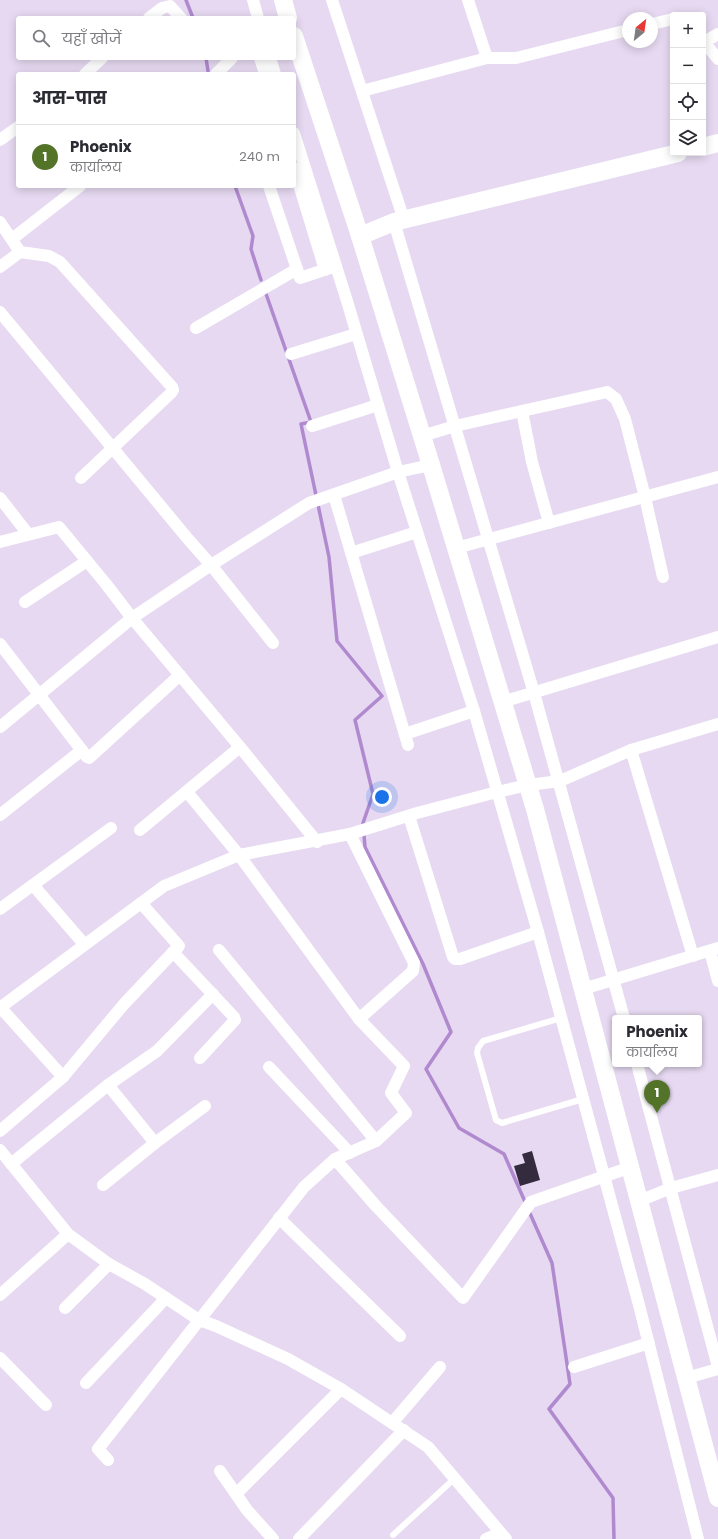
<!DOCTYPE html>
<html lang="hi">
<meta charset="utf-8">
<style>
body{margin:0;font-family:Poppins,"Noto Sans Devanagari",sans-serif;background:#f7f7f7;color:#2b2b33}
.controls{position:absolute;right:12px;top:12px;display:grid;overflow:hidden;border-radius:4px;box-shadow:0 2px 10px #0003}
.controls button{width:36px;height:36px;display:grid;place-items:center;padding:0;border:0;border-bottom:1px solid #e1e1e2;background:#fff;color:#2b2b33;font:20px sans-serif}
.compass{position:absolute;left:622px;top:12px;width:36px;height:36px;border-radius:50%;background:#fff;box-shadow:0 2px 10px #0003;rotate:29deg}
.you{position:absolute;left:382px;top:797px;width:14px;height:14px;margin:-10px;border:3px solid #fff;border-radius:50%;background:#1a73e8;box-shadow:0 0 0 6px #1a73e833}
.badge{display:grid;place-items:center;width:26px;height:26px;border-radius:50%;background:#537329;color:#fff;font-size:13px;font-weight:700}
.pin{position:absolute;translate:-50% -33px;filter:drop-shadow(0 1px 2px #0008)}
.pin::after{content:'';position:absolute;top:21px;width:14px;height:12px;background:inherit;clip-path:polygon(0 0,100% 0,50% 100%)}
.popup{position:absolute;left:612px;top:1015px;width:90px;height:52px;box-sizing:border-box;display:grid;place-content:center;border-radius:4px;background:#fff;filter:drop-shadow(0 1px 3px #0005);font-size:13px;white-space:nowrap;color:#7c7c81}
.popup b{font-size:15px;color:#2b2b33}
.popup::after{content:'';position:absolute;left:50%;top:100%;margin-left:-8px;border:8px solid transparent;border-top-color:#fff}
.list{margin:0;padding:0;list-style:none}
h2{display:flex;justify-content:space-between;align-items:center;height:52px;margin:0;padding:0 16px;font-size:17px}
h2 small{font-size:13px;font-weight:400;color:#7c7c81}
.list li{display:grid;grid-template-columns:26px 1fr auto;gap:12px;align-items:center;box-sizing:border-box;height:64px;padding:0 16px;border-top:1px solid #e1e1e2}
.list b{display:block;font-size:15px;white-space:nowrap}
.list p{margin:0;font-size:13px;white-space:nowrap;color:#7c7c81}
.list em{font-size:13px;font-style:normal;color:#7c7c81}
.icon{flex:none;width:22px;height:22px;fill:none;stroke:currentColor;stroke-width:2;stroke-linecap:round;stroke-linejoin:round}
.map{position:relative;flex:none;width:718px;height:1539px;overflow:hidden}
.search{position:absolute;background:#fff;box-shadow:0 2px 10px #0003;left:16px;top:16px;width:280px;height:44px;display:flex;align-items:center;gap:10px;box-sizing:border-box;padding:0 14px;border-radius:4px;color:#7c7c81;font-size:15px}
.panel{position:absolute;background:#fff;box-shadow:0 2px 10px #0003;left:16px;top:72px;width:280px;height:116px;border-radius:4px}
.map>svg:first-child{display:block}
</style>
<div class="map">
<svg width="718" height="1539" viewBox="0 0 718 1539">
<rect width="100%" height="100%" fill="#e6d9f1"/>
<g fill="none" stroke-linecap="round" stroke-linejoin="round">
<g stroke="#b089cf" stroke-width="3.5">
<path d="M 186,0 L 193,18"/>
<path d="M 206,58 L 208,71"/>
<path d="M 235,186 L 253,236 L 251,249 L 261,280"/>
<path d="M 265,291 L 311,422 L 301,424 L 329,557 L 337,641 L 382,696 L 355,720 L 373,794 L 363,823 L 365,847 L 423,964 L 451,1032 L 426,1069 L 459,1128 L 504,1154 L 526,1204"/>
<path d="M 528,1209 L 552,1263 L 570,1384 L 549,1409 L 613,1498 L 614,1539"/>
</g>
</g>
<path fill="#352b3e" d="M 532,1151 L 540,1180 L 520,1186 L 514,1166 L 525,1163 L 522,1154 Z"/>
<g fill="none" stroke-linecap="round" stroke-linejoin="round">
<g stroke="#fff" stroke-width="6">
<path d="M 561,1018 L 483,1041 L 478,1048 L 477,1053 L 496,1120 L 502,1123 L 583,1099"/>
<path d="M 393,1535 L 454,1479"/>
</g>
<g stroke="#fff" stroke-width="12">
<path d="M 253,0 L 258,18"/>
<path d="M 332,0 L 404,220"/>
<path d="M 468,0 L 487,58"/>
<path d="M 149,18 L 162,8 L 170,6 L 181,18"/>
<path d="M 652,24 L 673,19"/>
<path d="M 703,41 L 718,59"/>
<path d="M 704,42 L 718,34"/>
<path d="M 260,58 L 265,74"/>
<path d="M 270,58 L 275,74"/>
<path d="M 85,74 L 102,58"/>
<path d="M 216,74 L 232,58"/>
<path d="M 362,91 L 487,58 L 516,58 L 628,30"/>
<path d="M 294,133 L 347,301 L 398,472 L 474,711 L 538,932 L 639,1305 L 698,1539"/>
<path d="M 0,140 L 18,127"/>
<path d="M 294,168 L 325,270"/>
<path d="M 269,186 L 300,278 L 336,266"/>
<path d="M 0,222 L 20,252 L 0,267"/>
<path d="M 394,222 L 534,693 L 624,1018"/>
<path d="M 12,239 L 80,186"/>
<path d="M 20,252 L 49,256 L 60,262 L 172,387 L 173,390 L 171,393 L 81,478"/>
<path d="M 0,312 L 188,539 L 211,565 L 273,643"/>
<path d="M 196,328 L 297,269"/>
<path d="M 291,354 L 356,334"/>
<path d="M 522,411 L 532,462 L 549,523"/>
<path d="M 312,426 L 378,405"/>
<path d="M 422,436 L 455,426 L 607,392 L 616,399 L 625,419 L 645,497 L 663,577"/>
<path d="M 334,495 L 408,745"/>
<path d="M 0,498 L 28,534"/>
<path d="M 0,542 L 59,527 L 106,584 L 132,618 L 240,747"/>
<path d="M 456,548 L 718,477"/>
<path d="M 351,553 L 417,532"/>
<path d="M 25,602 L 87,561"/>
<path d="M 0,644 L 87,757 L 89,758 L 180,675"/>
<path d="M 502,702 L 718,637"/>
<path d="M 0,727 L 132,618 L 211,565 L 309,503 L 398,472 L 431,465"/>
<path d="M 405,734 L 474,711"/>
<path d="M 631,750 L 693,956"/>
<path d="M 0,815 L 82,750"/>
<path d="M 409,816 L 453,957 L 455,959 L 460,959 L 538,932"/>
<path d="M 140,830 L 240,747 L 317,842"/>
<path d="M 350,834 L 414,963 L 413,971 L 359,1019"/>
<path d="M 33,885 L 84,944"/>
<path d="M 0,909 L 111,828"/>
<path d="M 219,950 L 376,1141"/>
<path d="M 710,951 L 718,981"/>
<path d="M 173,952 L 234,1017 L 235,1020 L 200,1058"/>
<path d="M 583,989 L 718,948"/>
<path d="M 0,1007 L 63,1077 L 124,1004 L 179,946 L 141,903"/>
<path d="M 1,1007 L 164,886 L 239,855 L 350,834 L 417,813 L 497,792 L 528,785 L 560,781 L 631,750 L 718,724"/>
<path d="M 637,1064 L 718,1367"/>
<path d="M 269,1067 L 350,1153"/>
<path d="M 108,1085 L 155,1143"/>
<path d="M 0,1131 L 63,1077"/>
<path d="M 0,1150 L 68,1234 L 109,1264 L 145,1284 L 199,1320 L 216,1326 L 288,1359 L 341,1389 L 428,1447 L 506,1539"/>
<path d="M 335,1159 L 376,1206 L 463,1298 L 531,1202 L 631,1167"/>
<path d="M 11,1164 L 108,1085 L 157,1051 L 213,994"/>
<path d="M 103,1185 L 155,1143 L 205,1106"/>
<path d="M 639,1201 L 671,1188 L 718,1175"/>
<path d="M 279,1218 L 400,1336"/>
<path d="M 0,1295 L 68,1234"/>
<path d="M 65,1308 L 109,1264"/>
<path d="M 0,1358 L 46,1405"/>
<path d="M 574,1367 L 649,1343"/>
<path d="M 686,1378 L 718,1369"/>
<path d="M 86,1383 L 166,1298"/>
<path d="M 392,1423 L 440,1367"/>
<path d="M 108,1460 L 98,1449 L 304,1187 L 335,1159 L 376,1141 L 406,1113 L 391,1093 L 404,1066 L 359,1019 L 239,855 L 187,792"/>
<path d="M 220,1471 L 247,1510 L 273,1539"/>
<path d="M 236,1494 L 341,1389"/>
<path d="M 299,1539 L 404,1430"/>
<path d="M 486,1539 L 500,1533"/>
</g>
<g stroke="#fff" stroke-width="18">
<path d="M 283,0 L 288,18"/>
<path d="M 294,36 L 360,236 L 431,465 L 535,809 L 718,1498"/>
<path d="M 703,147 L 718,143"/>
<path d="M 360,236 L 394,222 L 678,153"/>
</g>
</g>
</svg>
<div class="controls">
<button>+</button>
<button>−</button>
<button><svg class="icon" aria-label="locate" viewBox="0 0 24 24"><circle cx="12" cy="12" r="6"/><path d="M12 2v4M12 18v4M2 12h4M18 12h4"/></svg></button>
<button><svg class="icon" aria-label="layers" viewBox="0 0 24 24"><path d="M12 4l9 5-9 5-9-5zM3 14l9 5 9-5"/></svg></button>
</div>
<svg class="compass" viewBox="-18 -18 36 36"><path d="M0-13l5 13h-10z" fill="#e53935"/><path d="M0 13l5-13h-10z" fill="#7c7c81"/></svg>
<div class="you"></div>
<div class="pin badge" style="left:657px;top:1113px">1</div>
<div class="popup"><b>Phoenix</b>कार्यालय</div>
<div class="search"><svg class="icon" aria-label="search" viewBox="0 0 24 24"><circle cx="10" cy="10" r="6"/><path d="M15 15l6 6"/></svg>यहाँ खोजें</div>
<section class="panel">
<h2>आस-पास<small></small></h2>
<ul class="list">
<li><span class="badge">1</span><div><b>Phoenix</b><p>कार्यालय</p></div><em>240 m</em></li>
</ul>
</section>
</div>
